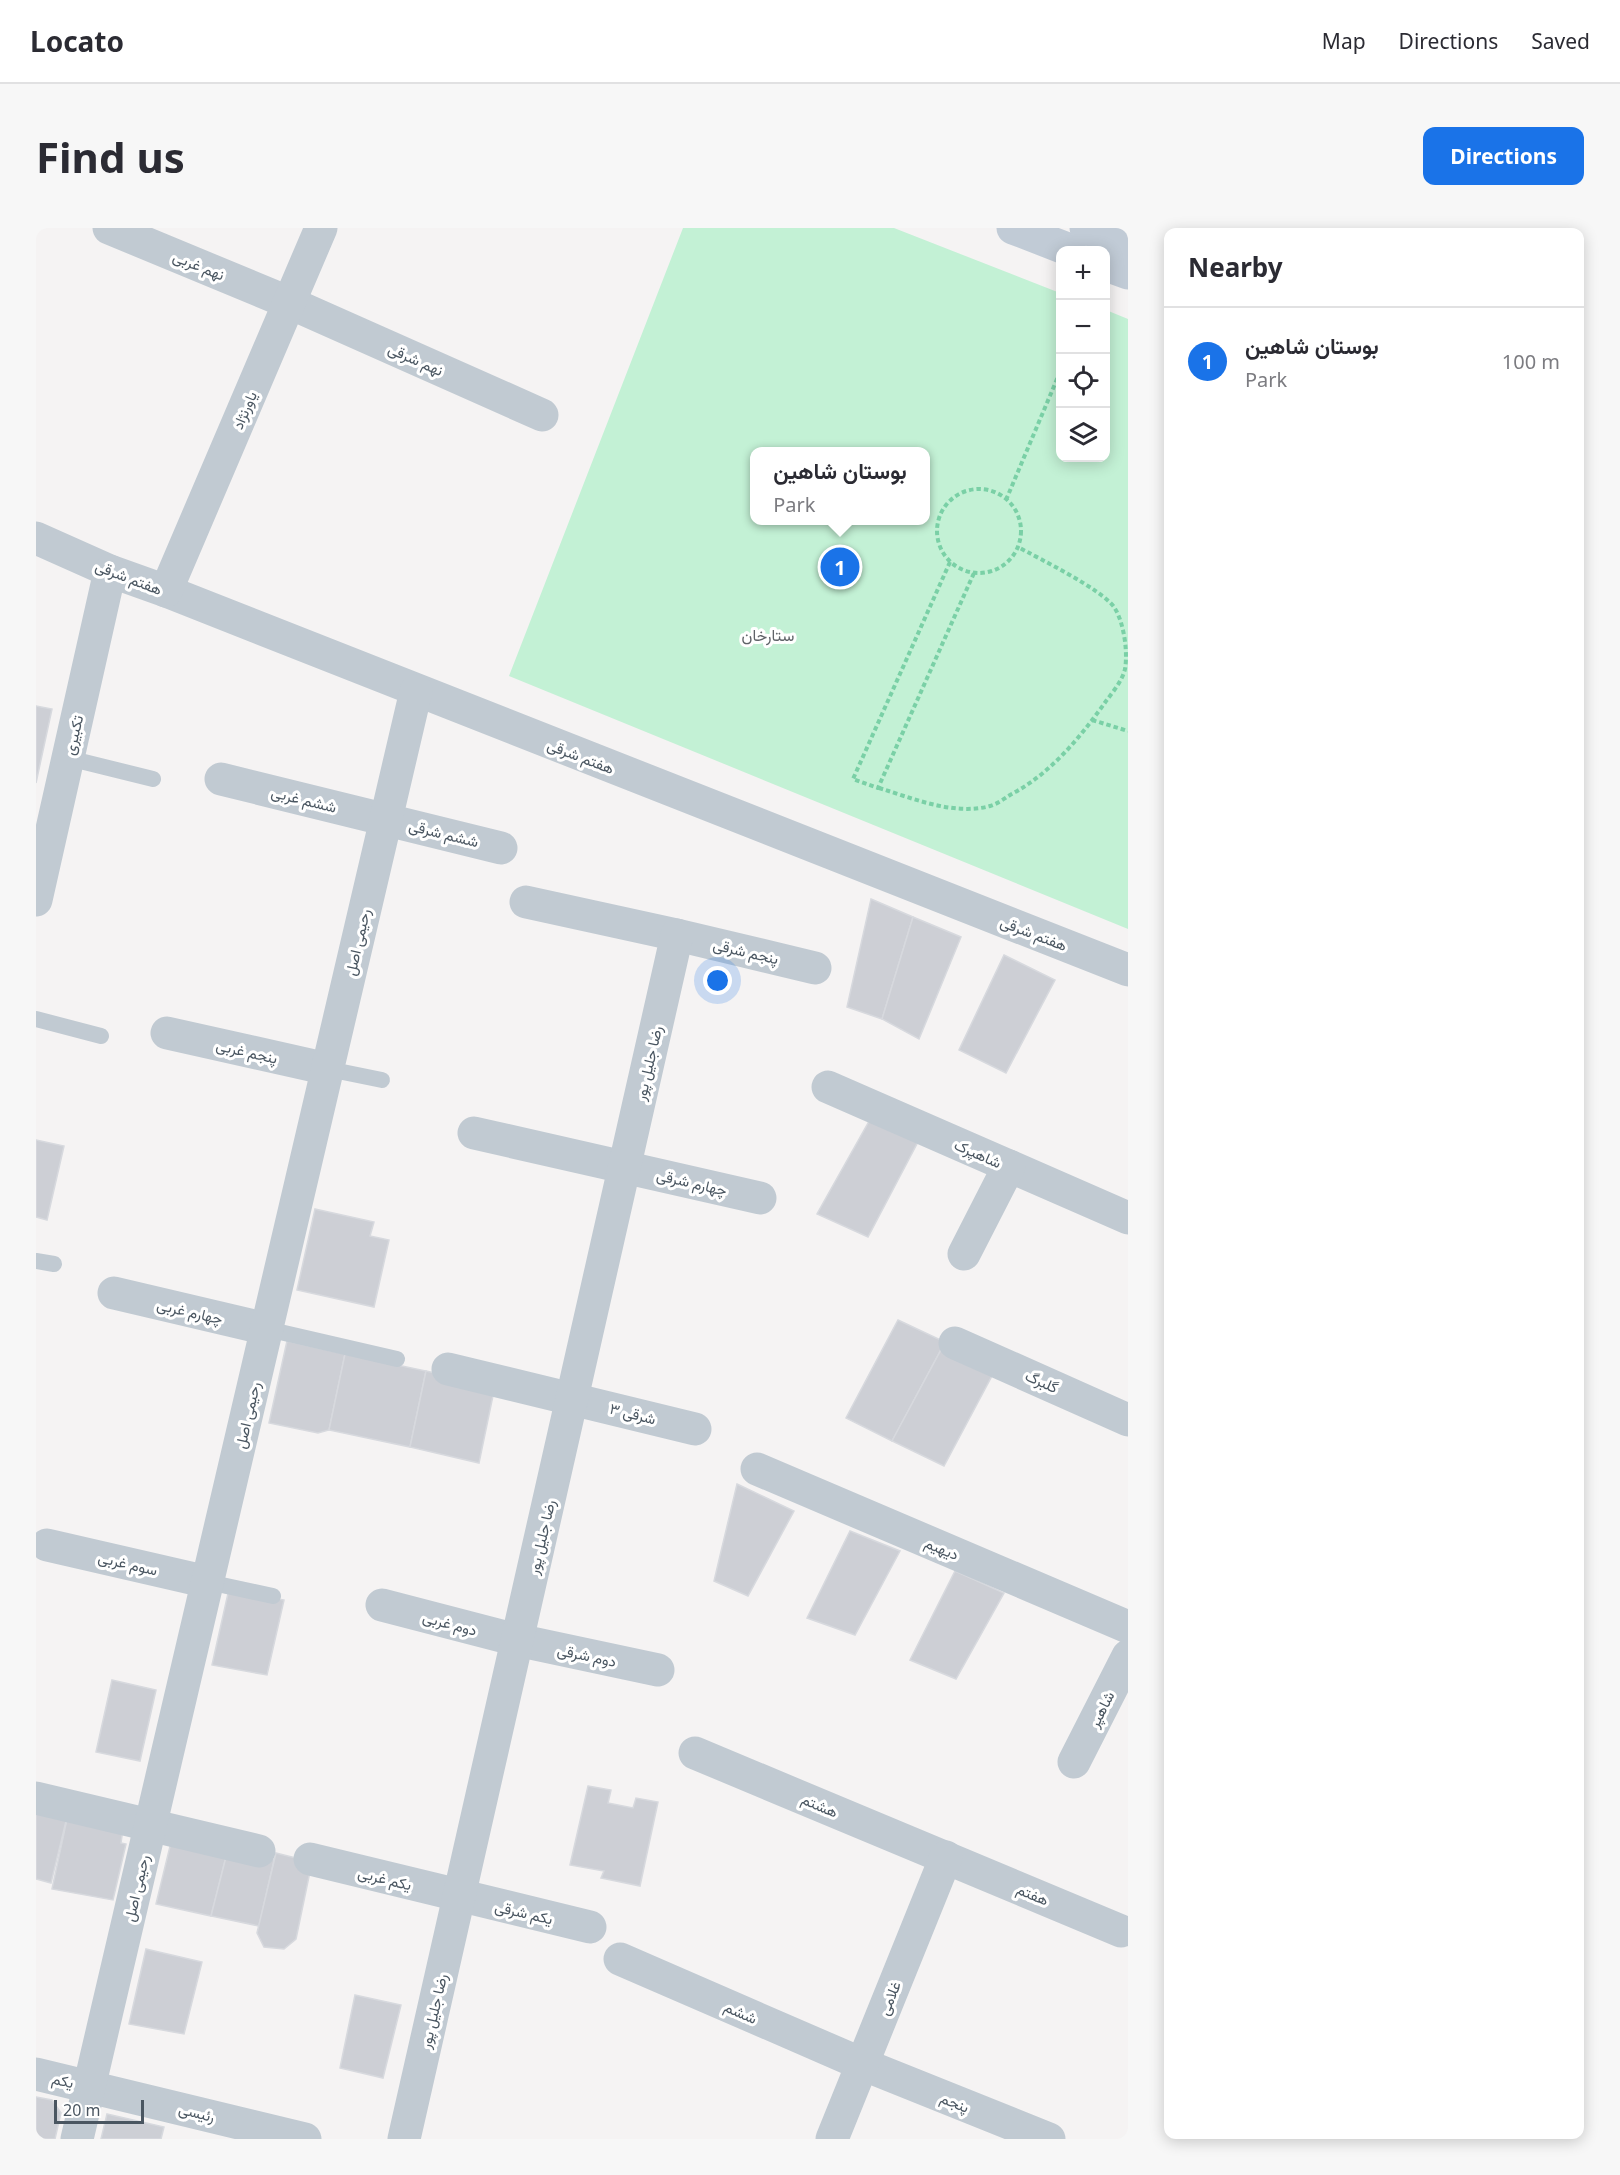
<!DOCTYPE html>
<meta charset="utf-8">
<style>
body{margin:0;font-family:"Noto Sans",Vazirmatn,sans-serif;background:#f7f7f7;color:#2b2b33}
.controls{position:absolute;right:18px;top:18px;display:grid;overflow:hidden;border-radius:12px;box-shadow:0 3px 15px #0003}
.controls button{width:54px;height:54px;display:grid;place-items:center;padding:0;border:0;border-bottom:2px solid #e1e1e2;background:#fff;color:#2b2b33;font:30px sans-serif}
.scale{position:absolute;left:18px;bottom:15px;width:90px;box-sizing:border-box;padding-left:6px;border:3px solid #4a5661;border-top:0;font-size:16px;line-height:21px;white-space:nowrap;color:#4a5661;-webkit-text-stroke:4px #fff;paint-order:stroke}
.you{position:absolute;left:682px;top:753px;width:21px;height:21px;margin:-15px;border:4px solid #fff;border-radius:50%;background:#1a73e8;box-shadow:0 0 0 9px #1a73e833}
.badge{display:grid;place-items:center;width:39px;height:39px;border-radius:50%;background:#1a73e8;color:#fff;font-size:20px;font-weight:700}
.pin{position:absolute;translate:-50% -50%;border:3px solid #fff;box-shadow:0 2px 6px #0006}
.popup{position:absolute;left:714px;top:219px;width:180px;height:78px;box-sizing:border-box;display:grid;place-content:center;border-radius:12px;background:#fff;filter:drop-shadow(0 2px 4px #0005);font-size:20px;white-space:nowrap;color:#7c7c81}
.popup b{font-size:22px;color:#2b2b33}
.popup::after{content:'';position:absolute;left:50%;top:100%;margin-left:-12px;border:12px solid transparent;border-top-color:#fff}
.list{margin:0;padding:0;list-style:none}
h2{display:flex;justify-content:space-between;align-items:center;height:78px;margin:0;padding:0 24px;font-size:26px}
h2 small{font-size:20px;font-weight:400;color:#7c7c81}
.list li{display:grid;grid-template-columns:39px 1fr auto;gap:18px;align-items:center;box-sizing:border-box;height:108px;padding:0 24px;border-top:2px solid #e1e1e2}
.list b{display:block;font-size:22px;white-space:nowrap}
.list p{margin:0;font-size:20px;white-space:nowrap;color:#7c7c81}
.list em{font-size:20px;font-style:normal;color:#7c7c81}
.icon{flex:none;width:33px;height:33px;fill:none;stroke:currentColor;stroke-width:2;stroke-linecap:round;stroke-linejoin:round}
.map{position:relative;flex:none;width:1092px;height:1911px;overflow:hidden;border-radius:12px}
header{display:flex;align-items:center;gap:36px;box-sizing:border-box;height:84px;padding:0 30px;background:#fff;border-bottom:2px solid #e1e1e2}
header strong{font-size:28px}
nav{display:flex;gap:33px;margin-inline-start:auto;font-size:21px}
.intro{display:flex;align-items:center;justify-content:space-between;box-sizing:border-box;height:144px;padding:0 36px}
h1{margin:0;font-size:42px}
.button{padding:15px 27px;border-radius:12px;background:#1a73e8;color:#fff;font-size:21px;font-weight:700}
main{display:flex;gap:36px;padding:0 36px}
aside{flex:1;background:#fff;border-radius:12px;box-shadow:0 3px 15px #0003}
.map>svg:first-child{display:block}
</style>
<header>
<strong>Locato</strong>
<nav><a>Map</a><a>Directions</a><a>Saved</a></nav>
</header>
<div class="intro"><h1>Find us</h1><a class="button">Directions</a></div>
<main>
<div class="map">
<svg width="1092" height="1911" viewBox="0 0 1092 1911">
<rect width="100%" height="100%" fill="#f5f3f3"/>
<path fill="#c3f1d5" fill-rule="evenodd" d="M 647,0 L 858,0 L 1024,65 L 1024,230 L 1070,230 L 1070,82 L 1092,91 L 1092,701 L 473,448 ZM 718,224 L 890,224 L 890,292 L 718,292 Z"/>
<g fill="#cdcfd5" stroke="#d7d9de" stroke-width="1.5">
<path d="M 0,478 L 16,481 L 0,555 Z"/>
<path d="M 835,671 L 877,689 L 846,791 L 811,779 Z"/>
<path d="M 877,689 L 925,709 L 883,811 L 846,791 Z"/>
<path d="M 968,727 L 1019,752 L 970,845 L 923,822 Z"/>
<path d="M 836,888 L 884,910 L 832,1009 L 781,986 Z"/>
<path d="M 0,912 L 28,918 L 11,992 L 0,989 Z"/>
<path d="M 279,981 L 338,994 L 334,1008 L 353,1012 L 338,1079 L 261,1062 Z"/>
<path d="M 862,1092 L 909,1114 L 856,1213 L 810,1190 Z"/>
<path d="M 251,1113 L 309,1126 L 293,1202 L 282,1205 L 233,1195 Z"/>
<path d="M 906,1120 L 958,1144 L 908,1238 L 856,1213 Z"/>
<path d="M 309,1126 L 390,1143 L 374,1219 L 293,1202 Z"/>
<path d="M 390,1143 L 459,1158 L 443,1235 L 374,1219 Z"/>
<path d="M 701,1256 L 758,1283 L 712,1368 L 678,1353 Z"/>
<path d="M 814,1303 L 864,1323 L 819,1407 L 771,1390 Z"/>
<path d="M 919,1343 L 968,1365 L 920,1451 L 874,1432 Z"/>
<path d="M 193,1361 L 248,1372 L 231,1447 L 176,1437 Z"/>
<path d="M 76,1452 L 120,1462 L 104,1533 L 60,1524 Z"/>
<path d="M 552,1558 L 575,1562 L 572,1575 L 597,1580 L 600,1570 L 622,1574 L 604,1658 L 565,1650 L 568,1643 L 534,1637 Z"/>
<path d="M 0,1579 L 32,1585 L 15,1655 L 0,1651 Z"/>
<path d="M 31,1591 L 87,1601 L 85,1615 L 90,1616 L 77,1672 L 16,1661 Z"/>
<path d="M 137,1606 L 192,1621 L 175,1688 L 120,1676 Z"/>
<path d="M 192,1621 L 238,1632 L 223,1698 L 175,1688 Z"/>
<path d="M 240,1625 L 276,1634 L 260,1711 L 248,1721 L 228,1719 L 221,1705 Z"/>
<path d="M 110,1721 L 166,1734 L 148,1806 L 93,1796 Z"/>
<path d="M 319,1767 L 365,1777 L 347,1850 L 304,1840 Z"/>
<path d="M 0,1869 L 16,1872 L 25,1885 L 19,1911 L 0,1911 Z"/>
<path d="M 71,1886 L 128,1899 L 125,1911 L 65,1911 Z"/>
</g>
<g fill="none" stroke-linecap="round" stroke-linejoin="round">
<g stroke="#7ad0a6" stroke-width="4" stroke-dasharray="4.5 3" stroke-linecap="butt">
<circle cx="943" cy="303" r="42"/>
<path d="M 970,272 L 1024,144"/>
<path d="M 914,334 L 817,551 L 842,560 L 938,345"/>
<path d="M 1056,492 L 1092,503"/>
<path d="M 843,560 C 876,570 918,588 954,578 C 961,576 968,571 974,567 C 1014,546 1042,512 1068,476 C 1075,466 1086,454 1089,441 C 1092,424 1088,394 1078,379 C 1065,361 1004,331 982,319"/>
</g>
<g stroke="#c1cad2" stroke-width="16">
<path d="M 32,530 L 117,551"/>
<path d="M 0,791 L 65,808"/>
<path d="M 292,841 L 346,852"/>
<path d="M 0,1033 L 18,1036"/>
<path d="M 231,1101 L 361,1131"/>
<path d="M 172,1354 L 237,1368"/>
</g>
<g stroke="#c1cad2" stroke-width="33">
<path d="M 73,0 L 254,75 L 506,187"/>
<path d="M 0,310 L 74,343 L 130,363 L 1092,742"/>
<path d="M 130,363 L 285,0"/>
<path d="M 185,551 L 465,620"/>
<path d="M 0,672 L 74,343"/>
<path d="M 490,674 L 641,707 L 779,740"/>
<path d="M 131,805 L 292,841"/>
<path d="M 792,859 L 1092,990"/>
<path d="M 438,905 L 724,970"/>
<path d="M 928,1026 L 973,938"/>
<path d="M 78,1065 L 231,1101"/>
<path d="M 919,1115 L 1092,1192"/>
<path d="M 412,1141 L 659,1201"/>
<path d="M 721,1241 L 1092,1399"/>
<path d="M 11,1317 L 172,1354"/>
<path d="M 346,1377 L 481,1412 L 622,1442"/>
<path d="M 659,1525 L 1085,1703"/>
<path d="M 1038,1534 L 1092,1428"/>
<path d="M 0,1570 L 223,1623"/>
<path d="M 274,1631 L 554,1699"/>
<path d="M 584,1731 L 826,1836 L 1013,1911"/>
<path d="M 0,1846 L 269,1911"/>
<path d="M 41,1911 L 380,463"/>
<path d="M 368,1911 L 641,707"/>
<path d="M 796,1911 L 910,1629"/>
</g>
<g stroke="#c1cbd6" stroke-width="33">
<path d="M 977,0 L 1034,22"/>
<path d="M 1050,0 L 1092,17"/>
<path d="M 1070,37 L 1092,45"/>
</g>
</g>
<g text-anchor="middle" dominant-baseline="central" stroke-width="6" stroke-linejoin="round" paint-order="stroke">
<g font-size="15" fill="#4a5661" stroke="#fff">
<text transform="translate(163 37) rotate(22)">نهم غربی</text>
<text transform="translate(380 131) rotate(24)">نهم شرقی</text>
<text transform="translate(208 182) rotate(-67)">یاورنژاد</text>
<text transform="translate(93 349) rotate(21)">هفتم شرقی</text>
<text transform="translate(37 507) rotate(-77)">تکبیری</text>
<text transform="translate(545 528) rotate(21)">هفتم شرقی</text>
<text transform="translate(268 571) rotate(14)">ششم غربی</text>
<text transform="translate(408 605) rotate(14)">ششم شرقی</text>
<text transform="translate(998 705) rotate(21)">هفتم شرقی</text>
<text transform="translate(321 714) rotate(-77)">رحیمی اصل</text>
<text transform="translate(710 723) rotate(13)">پنجم شرقی</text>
<text transform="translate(211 823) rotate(13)">پنجم غربی</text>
<text transform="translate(612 835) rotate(-77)">رضا جلیل پور</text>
<text transform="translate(942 925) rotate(24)">شاهپرک</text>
<text transform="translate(656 954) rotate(13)">چهارم شرقی</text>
<text transform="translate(154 1083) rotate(13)">چهارم غربی</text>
<text transform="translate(1006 1153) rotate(24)">گلبرگ</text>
<text transform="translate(597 1185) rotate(14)">۳ شرقی</text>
<text transform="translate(211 1187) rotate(-77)">رحیمی اصل</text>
<text transform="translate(505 1309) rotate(-77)">رضا جلیل پور</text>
<text transform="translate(906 1320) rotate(23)">دیهیم</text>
<text transform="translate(92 1335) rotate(13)">سوم غربی</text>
<text transform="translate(414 1395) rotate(15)">دوم غربی</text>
<text transform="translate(551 1427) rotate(12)">دوم شرقی</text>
<text transform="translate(1065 1481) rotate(-63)">شاهپر</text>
<text transform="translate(784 1577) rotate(23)">هشتم</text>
<text transform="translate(349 1650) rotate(14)">یکم غربی</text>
<text transform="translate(100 1660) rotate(-77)">رحیمی اصل</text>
<text transform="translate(997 1666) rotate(23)">هفتم</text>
<text transform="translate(488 1684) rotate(13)">یکم شرقی</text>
<text transform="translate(853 1770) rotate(-68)">غلامی</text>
<text transform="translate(397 1783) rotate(-77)">رضا جلیل پور</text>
<text transform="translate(705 1784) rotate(24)">ششم</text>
<text transform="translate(27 1852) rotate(12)">یکم</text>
<text transform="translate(919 1874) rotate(22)">پنجم</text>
<text transform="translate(161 1884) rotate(14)">رئیسی</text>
</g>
<g font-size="16" fill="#5f6368" stroke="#fff">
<text x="732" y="407">ستارخان</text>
</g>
</g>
</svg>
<div class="controls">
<button>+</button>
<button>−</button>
<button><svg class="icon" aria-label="locate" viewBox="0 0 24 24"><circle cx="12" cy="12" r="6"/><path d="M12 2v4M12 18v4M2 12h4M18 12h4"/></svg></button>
<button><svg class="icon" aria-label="layers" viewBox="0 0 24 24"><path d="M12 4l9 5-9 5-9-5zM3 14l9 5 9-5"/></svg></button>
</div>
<div class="scale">20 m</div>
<div class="you"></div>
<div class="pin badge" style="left:804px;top:339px">1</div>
<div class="popup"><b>بوستان شاهین</b>Park</div>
</div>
<aside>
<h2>Nearby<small></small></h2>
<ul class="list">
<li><span class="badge">1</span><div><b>بوستان شاهین</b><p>Park</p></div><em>100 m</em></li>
</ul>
</aside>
</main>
